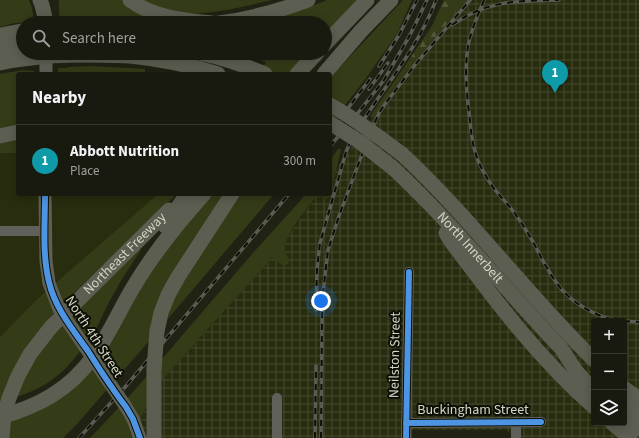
<!DOCTYPE html>
<meta charset="utf-8">
<style>
body{margin:0;font-family:"Source Sans 3",sans-serif;background:#25271d;color:#f1f3f6}
.controls{position:absolute;right:12px;bottom:12px;display:grid;overflow:hidden;border-radius:4px;box-shadow:0 2px 10px #0003}
.controls button{width:36px;height:36px;display:grid;place-items:center;padding:0;border:0;border-bottom:1px solid #36382f;background:#181a0f;color:#f1f3f6;font:20px sans-serif}
.you{position:absolute;left:321px;top:301px;width:14px;height:14px;margin:-10px;border:3px solid #fff;border-radius:50%;background:#1a73e8;box-shadow:0 0 0 6px #1a73e833}
.badge{display:grid;place-items:center;width:26px;height:26px;border-radius:50%;background:#7c3aed;color:#fff;font-size:13px;font-weight:700}
.pin{position:absolute;translate:-50% -33px;filter:drop-shadow(0 1px 2px #0008)}
.pin::after{content:'';position:absolute;top:21px;width:14px;height:12px;background:inherit;clip-path:polygon(0 0,100% 0,50% 100%)}
.list{margin:0;padding:0;list-style:none}
h2{display:flex;justify-content:space-between;align-items:center;height:52px;margin:0;padding:0 16px;font-size:17px}
h2 small{font-size:13px;font-weight:400;color:#9fa19e}
.list li{display:grid;grid-template-columns:26px 1fr auto;gap:12px;align-items:center;box-sizing:border-box;height:72px;padding:0 16px;border-top:1px solid #36382f}
.list b{display:block;font-size:15px;white-space:nowrap}
.list p{margin:0;font-size:13px;white-space:nowrap;color:#9fa19e}
.list em{font-size:13px;font-style:normal;color:#9fa19e}
.icon{flex:none;width:22px;height:22px;fill:none;stroke:currentColor;stroke-width:2;stroke-linecap:round;stroke-linejoin:round}
.map{position:relative;flex:none;width:639px;height:438px;overflow:hidden}
.search{position:absolute;background:#181a0f;box-shadow:0 2px 10px #0003;left:16px;top:16px;width:316px;height:44px;display:flex;align-items:center;gap:10px;box-sizing:border-box;padding:0 14px;border-radius:22px;color:#9fa19e;font-size:15px}
.panel{position:absolute;background:#181a0f;box-shadow:0 2px 10px #0003;left:16px;top:72px;width:316px;height:124px;border-radius:4px}
.map>svg:first-child{display:block}
</style>
<div class="map">
<svg width="639" height="438" viewBox="0 0 639 438">
<defs>
<pattern id="industrial-grid" width="8" height="8" patternUnits="userSpaceOnUse"><rect width="8" height="8" fill="#282d0f"/><path d="M0 4h8M4 0v8" fill="none" stroke="#464b30"/></pattern>
<pattern id="forest-firs" width="22" height="20" patternUnits="userSpaceOnUse"><rect width="22" height="20" fill="#343b17"/><path d="M5 1l3.5 6h-7zM16 11l3.5 6h-7z" fill="#505637"/></pattern>
</defs>
<rect width="100%" height="100%" fill="#202214"/>
<path fill="#282d0f" d="M 0,153 L 18,153 L 18,194 L 158,194 L 36,300 L 0,337 Z"/>
<path fill="url(#industrial-grid)" fill-rule="evenodd" d="M 467,0 L 639,0 L 639,438 L 511,438 L 511,434 L 507,430 L 412,430 L 412,438 L 132,438 L 131,435 L 161,381 L 272,258 L 318,194 L 330,194 L 330,177 L 407,71 ZM 594,321 L 624,321 L 624,423 L 594,423 Z"/>
<g fill="#343b17">
<path d="M 0,0 L 29,0 L 32,8 L 34,22 L 15,23 L 0,27 Z"/>
<path d="M 59,0 L 122,0 L 152,19 L 59,19 Z"/>
<path d="M 141,0 L 272,0 C 241,7 194,20 164,10 C 156,7 148,3 141,0 Z"/>
<path d="M 327,0 L 357,0 L 325,34 L 325,23 L 254,23 L 299,11 Z"/>
<path d="M 403,0 L 412,0 L 397,34 L 364,81 L 330,124 L 330,78 Z"/>
<path d="M 244,53 L 308,53 L 288,74 L 258,74 L 266,62 Z"/>
<path d="M 93,66 L 145,69 L 145,72 L 126,74 L 58,74 L 58,68 L 68,68 L 68,67 Z"/>
<path d="M 404,67 L 407,71 L 391,92 L 376,120 L 370,116 Z"/>
<path d="M 23,70 L 34,71 L 34,74 L 18,74 L 18,126 L 0,130 L 0,74 Z"/>
<path d="M 18,138 L 18,153 L 0,153 L 0,141 Z"/>
<path d="M 338,149 L 341,149 L 337,167 L 330,192 L 330,160 Z"/>
<path d="M 158,194 L 177,194 L 85,282 L 49,318 L 0,402 L 0,337 L 36,300 Z"/>
<path d="M 211,194 L 226,194 L 150,340 L 77,424 L 63,438 L 0,438 L 0,422 L 56,400 L 143,280 Z"/>
<path d="M 240,194 L 274,194 L 167,320 L 172,303 L 180,286 Z"/>
<path d="M 305,194 L 329,194 L 328,198 L 325,199 L 317,195 C 309,207 287,232 285,245 C 283,253 289,256 289,263 L 284,266 L 272,258 L 161,381 L 131,435 L 132,438 L 90,438 C 147,379 199,315 253,253 C 268,236 284,219 300,201 Z"/>
<path d="M 138,247 L 141,250 L 122,279 L 109,302 L 96,329 L 94,329 C 75,363 54,386 16,397 L 28,368 L 47,341 Z"/>
</g>
<path fill="url(#forest-firs)" d="M 444,0 L 467,0 L 407,71 L 404,67 L 432,26 Z"/>
<g fill="none" stroke-linecap="round" stroke-linejoin="round">
<g stroke="#5e6059" stroke-width="10">
<path d="M 0,231 L 45,231"/>
<path d="M 406,423 L 541,422"/>
<path d="M 277,438 L 277,398"/>
<path d="M 406,438 L 409,272"/>
<path d="M 516,438 L 516,422"/>
</g>
<g stroke="#5e6055" stroke-width="13">
<path d="M 46,53 L 46,74"/>
<path d="M 45,194 L 46,261 L 49,283"/>
<path d="M 133,419 L 140,438"/>
</g>
<g stroke="#5b5e50" stroke-width="15">
<path d="M 40,0 L 42,5 L 46,22"/>
<path d="M 130,0 C 154,18 184,20 212,23"/>
<path d="M 219,23 C 249,19 279,11 308,0"/>
<path d="M 0,35 L 23,31"/>
<path d="M 325,44 L 367,0"/>
<path d="M 0,48 L 23,44"/>
<path d="M 200,53 C 223,58 244,65 265,74"/>
<path d="M 77,55 C 94,55 112,55 130,56 C 160,59 190,65 218,74"/>
<path d="M 0,63 L 15,60"/>
<path d="M 297,74 L 317,53"/>
<path d="M 324,74 L 361,31 L 391,0"/>
<path d="M 0,136 L 18,132"/>
<path d="M 402,154 C 471,218 527,295 594,360"/>
<path id="s1" d="M 393,168 C 453,224 505,289 561,348 L 576,371 L 594,391"/>
<path d="M 165,226 L 187,194"/>
<path d="M 446,233 L 450,240 C 494,299 538,358 594,407"/>
<path d="M 157,331 L 161,313 L 168,295 L 178,277 L 232,194"/>
<path d="M 624,388 L 639,399"/>
<path id="s2" d="M 9,398 L 18,376 L 30,354 L 51,327 L 169,210"/>
<path d="M 624,403 L 639,414"/>
<path d="M 0,417 C 39,406 69,390 93,357 C 109,335 120,309 134,286 C 154,252 178,223 204,194"/>
<path d="M 624,417 L 639,429"/>
<path d="M 612,423 L 630,438"/>
<path d="M 154,438 L 154,369"/>
</g>
<g stroke="#5a5b52" stroke-width="3.5">
<g id="rail">
<path d="M 484,0 C 478,15 471,30 468,46 C 464,71 467,97 470,121 C 471,131 472,142 475,151 C 477,160 481,168 486,176 C 492,188 501,197 510,207 C 517,216 523,225 529,235 C 538,250 545,267 556,282 C 570,303 597,318 622,321"/>
<path d="M 452,25 C 487,0 518,1 559,0"/>
<path d="M 379,66 L 399,35 L 417,0"/>
<path d="M 369,89 L 388,63"/>
<path d="M 330,132 L 370,79"/>
<path d="M 330,146 L 350,123 L 384,80 L 410,35 L 427,0"/>
<path d="M 316,310 L 317,269 L 320,243 L 346,152 C 354,132 367,115 379,97 C 401,66 423,35 436,0"/>
<path d="M 624,321 L 639,322"/>
<path d="M 79,438 L 126,386 L 289,194"/>
<path d="M 315,438 L 316,366"/>
<path d="M 321,438 L 322,319 L 323,293 L 328,250 L 339,216 L 367,141 L 379,113 L 385,104 L 414,66 L 470,0"/>
</g>
</g>
<use href="#rail" stroke="#0d0f05" stroke-width="2" stroke-dasharray="6" stroke-linecap="butt"/>
<path stroke="#5e6055" stroke-width="13" d="M 49,283 L 59,309 L 126,407 L 133,419"/>
<g stroke="#5b5e50" stroke-width="15">
<path d="M 15,60 L 47,56 L 77,55"/>
<path d="M 330,105 C 356,119 379,137 402,154"/>
<path d="M 330,123 L 360,142 L 393,168"/>
<path d="M 154,369 L 157,331"/>
<path d="M 2,438 L 4,415 L 9,398"/>
</g>
<g stroke="#0d0f05" stroke-width="8">
<g id="cycleway">
<path d="M 45,194 C 45,223 42,254 49,282 C 55,308 73,330 88,351 C 100,370 112,389 126,407 L 133,419 L 140,438"/>
<path d="M 406,423 L 541,422"/>
<path d="M 406,438 L 409,272"/>
</g>
</g>
<use href="#cycleway" stroke="#4d94e3" stroke-width="6"/>
</g>
<g text-anchor="middle" dominant-baseline="central" stroke-width="4" stroke-linejoin="round" paint-order="stroke">
<g font-size="14" fill="#d1d5c5" stroke="#0d0f05">
<text stroke="none"><textPath href="#s1" startOffset="111">North Innerbelt</textPath></text>
<text stroke="none"><textPath href="#s2" startOffset="187">Northeast Freeway</textPath></text>
<text transform="translate(94 337) rotate(57)">North 4th Street</text>
<text transform="translate(395 355) rotate(-89)">Neilston Street</text>
<text x="473" y="410">Buckingham Street</text>
</g>
</g>
</svg>
<div class="controls">
<button>+</button>
<button>−</button>
<button><svg class="icon" aria-label="layers" viewBox="0 0 24 24"><path d="M12 4l9 5-9 5-9-5zM3 14l9 5 9-5"/></svg></button>
</div>
<div class="you"></div>
<div class="pin badge" style="left:555px;top:93px;background:#0f9aa8">1</div>
<div class="search"><svg class="icon" aria-label="search" viewBox="0 0 24 24"><circle cx="10" cy="10" r="6"/><path d="M15 15l6 6"/></svg>Search here</div>
<section class="panel">
<h2>Nearby<small></small></h2>
<ul class="list">
<li><span class="badge" style="background:#0f9aa8">1</span><div><b>Abbott Nutrition</b><p>Place</p></div><em>300 m</em></li>
</ul>
</section>
</div>
